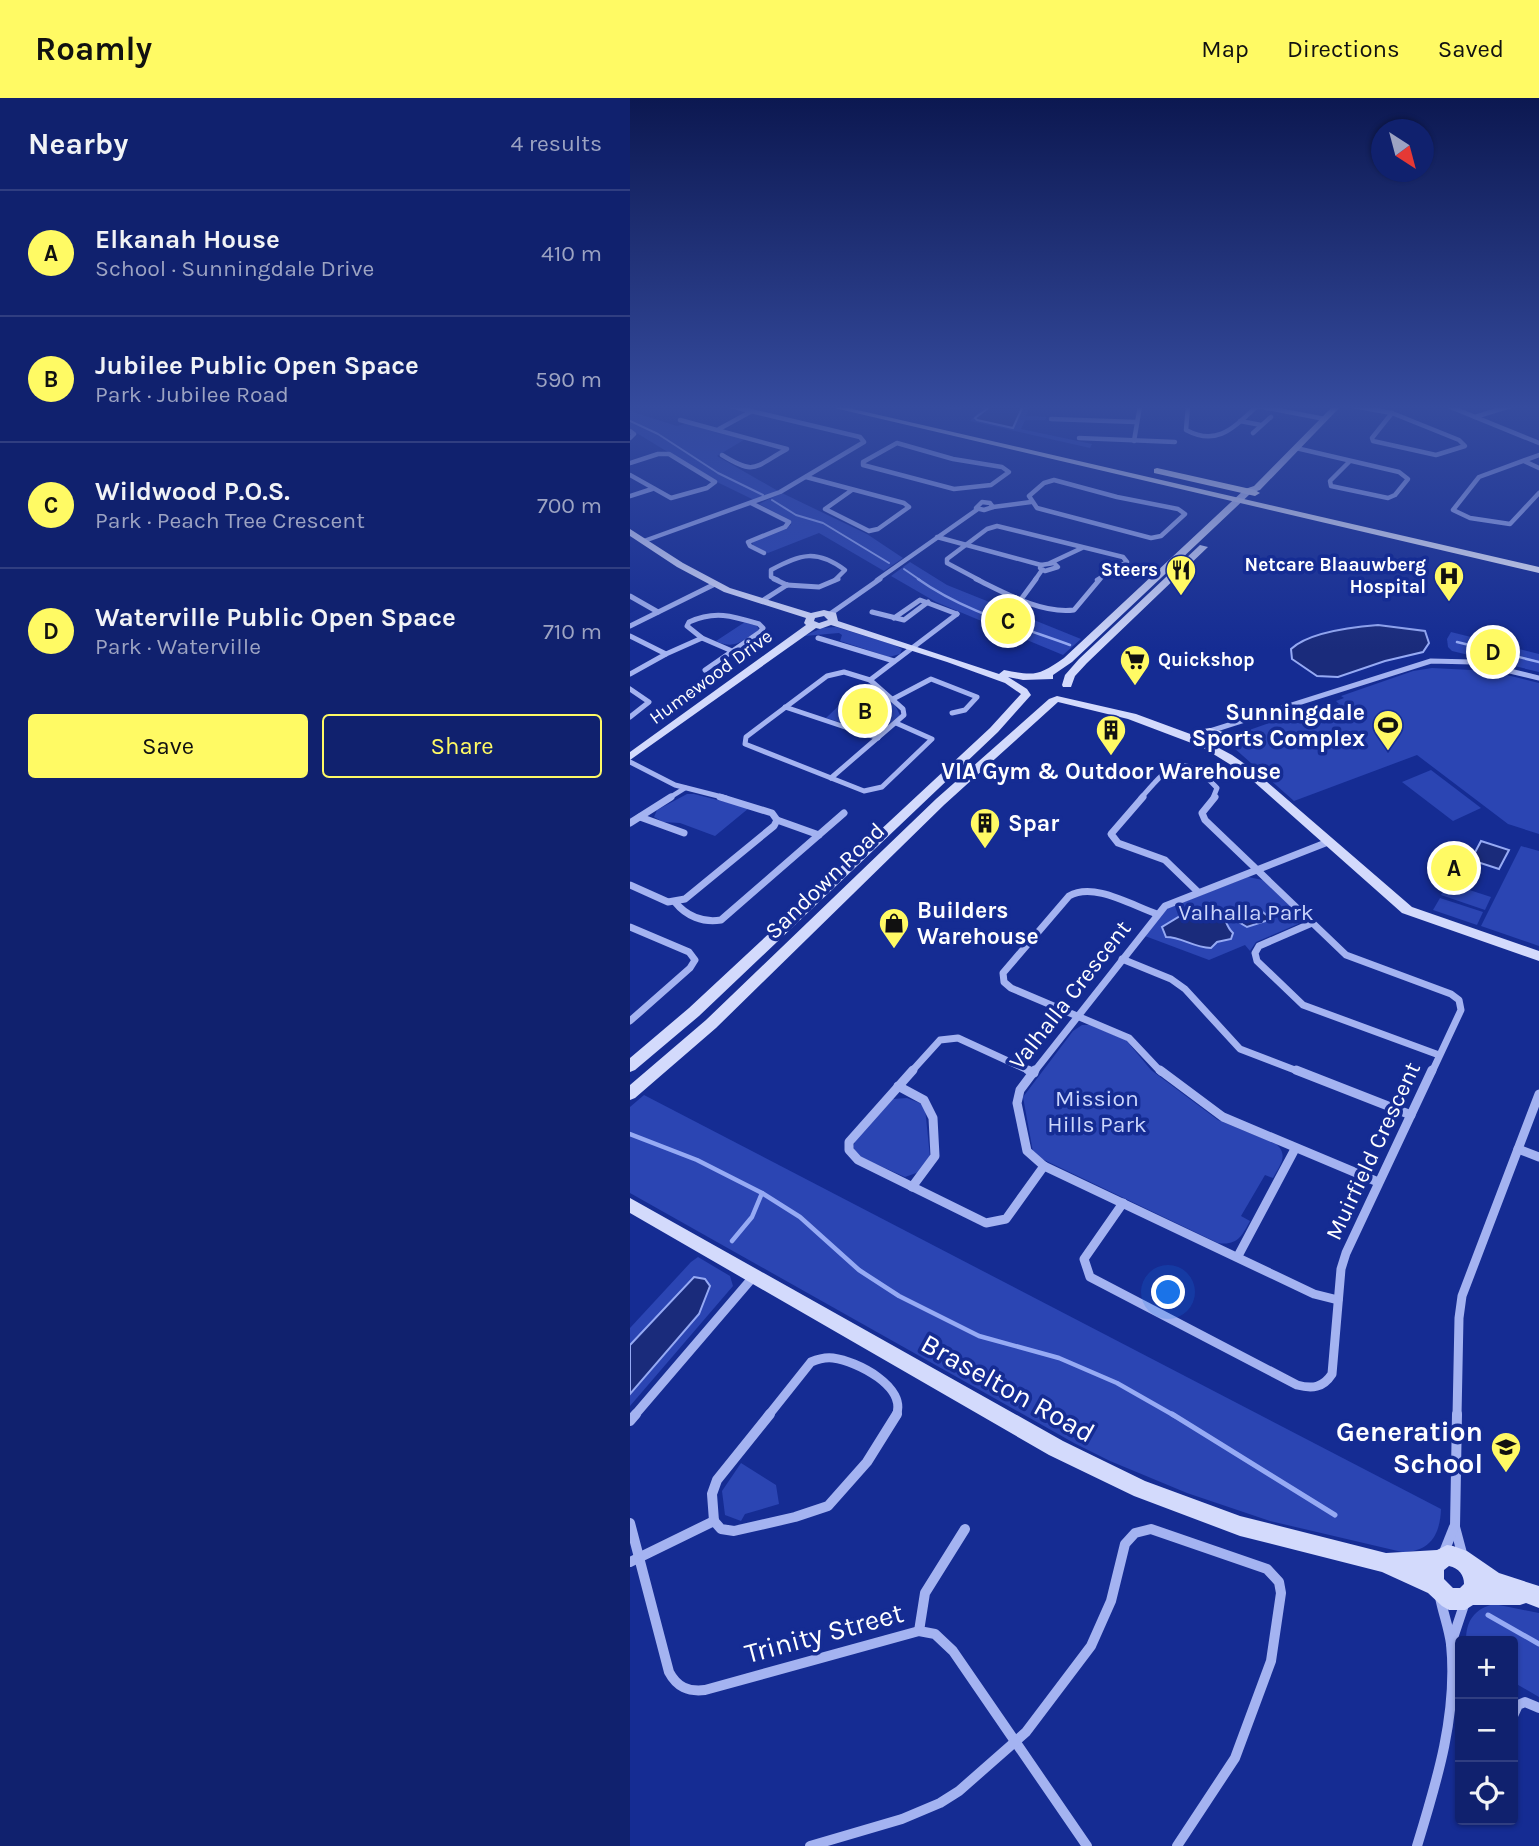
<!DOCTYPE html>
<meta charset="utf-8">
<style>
body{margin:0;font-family:Karla,sans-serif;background:#1e2e76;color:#f1f3f6}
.controls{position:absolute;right:21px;bottom:21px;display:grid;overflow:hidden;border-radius:7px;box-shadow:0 2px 5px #0004}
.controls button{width:63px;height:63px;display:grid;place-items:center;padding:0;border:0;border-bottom:2px solid #303e81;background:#10216e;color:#f1f3f6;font:35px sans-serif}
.compass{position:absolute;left:741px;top:21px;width:63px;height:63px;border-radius:50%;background:#10216e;box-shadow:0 2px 5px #0004;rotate:144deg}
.you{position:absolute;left:539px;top:1195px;width:24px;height:24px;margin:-18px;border:5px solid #fff;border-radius:50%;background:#1a73e8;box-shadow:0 0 0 10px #1a73e833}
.badge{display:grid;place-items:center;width:46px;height:46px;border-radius:50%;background:#fffa64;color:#111;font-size:23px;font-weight:700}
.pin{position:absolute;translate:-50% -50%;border:4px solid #fff;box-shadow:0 2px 7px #0006}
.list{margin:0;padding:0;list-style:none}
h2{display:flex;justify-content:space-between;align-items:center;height:91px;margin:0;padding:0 28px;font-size:30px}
h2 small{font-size:23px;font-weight:400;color:#9ca3c2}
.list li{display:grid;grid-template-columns:46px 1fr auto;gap:21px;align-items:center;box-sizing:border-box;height:126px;padding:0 28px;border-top:2px solid #303e81}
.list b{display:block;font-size:26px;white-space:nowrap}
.list p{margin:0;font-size:23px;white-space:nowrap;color:#9ca3c2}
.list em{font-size:23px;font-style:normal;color:#9ca3c2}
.actions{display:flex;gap:14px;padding:21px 28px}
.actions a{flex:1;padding:16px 0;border:2px solid #fffa64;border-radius:7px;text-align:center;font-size:24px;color:#fffa64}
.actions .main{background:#fffa64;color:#111}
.icon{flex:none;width:38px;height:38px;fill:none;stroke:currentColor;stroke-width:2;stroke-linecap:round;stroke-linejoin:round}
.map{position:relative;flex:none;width:909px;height:1748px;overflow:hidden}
header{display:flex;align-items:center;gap:42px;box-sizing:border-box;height:98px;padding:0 35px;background:#fffa64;color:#111}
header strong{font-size:33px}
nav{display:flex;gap:38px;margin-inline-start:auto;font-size:24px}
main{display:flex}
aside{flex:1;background:#10216e}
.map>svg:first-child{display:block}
</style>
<header>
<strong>Roamly</strong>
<nav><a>Map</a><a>Directions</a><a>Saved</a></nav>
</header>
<main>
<aside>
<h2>Nearby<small>4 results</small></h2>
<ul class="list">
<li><span class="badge">A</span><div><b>Elkanah House</b><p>School · Sunningdale Drive</p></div><em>410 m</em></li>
<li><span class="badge">B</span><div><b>Jubilee Public Open Space</b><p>Park · Jubilee Road</p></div><em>590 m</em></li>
<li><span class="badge">C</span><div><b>Wildwood P.O.S.</b><p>Park · Peach Tree Crescent</p></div><em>700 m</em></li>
<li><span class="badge">D</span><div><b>Waterville Public Open Space</b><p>Park · Waterville</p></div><em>710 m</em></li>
</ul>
<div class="actions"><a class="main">Save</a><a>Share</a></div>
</aside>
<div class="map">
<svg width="909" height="1748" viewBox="0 0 909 1748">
<rect width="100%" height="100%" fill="#152c93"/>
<g fill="#2b45b3">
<path d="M 355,308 L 400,308 L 396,318 L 417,319 L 415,322 L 395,322 L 391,331 L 462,346 L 460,350 L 340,323 Z"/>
<path d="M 0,313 L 47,328 L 59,325 L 117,340 L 87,358 L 148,393 L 124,402 L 87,384 L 0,331 Z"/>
<path d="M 152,395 L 237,436 L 273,460 L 254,473 L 189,435 L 138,455 L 123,447 L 122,443 L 161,427 L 160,422 L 129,406 Z"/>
<path d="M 280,464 L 317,487 L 451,541 L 433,557 L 306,504 L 261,478 Z"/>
<path d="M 115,524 L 127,528 L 129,532 C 113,543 104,552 86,543 Z"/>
<path d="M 206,529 L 264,547 L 272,551 L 270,556 L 259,559 L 210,543 L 212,537 L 209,535 L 174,538 L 192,530 Z"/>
<path d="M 821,534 L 909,556 L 909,574 L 822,553 L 818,549 L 817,541 Z"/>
<path d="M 802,570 L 861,573 L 909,585 L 909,736 L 878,726 L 787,657 L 664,703 L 604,650 L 608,636 L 688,608 L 697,606 L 701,609 L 709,606 L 706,603 L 714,600 L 711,598 L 783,573 Z"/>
<path d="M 239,585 L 264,605 L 270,617 L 248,636 L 196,620 L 223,594 Z"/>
<path d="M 801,672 L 851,710 L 823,723 L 772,684 Z"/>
<path d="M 57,696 L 64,696 L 119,710 L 85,738 L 50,725 L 33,724 L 24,719 L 27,712 Z"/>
<path d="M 891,748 L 909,753 L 909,848 L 851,828 Z"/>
<path d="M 618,779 L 633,782 L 669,816 L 671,822 L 668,826 L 626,844 L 620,853 L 615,847 L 579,862 L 515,838 L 536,811 Z"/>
<path d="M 818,785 L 861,799 L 855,812 L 811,797 Z"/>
<path d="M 810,800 L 853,814 L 847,827 L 803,812 Z"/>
<path d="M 452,927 L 460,927 L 496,942 L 521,972 L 588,1022 L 646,1046 C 659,1057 650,1067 643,1080 L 635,1077 L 611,1118 L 620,1123 C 612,1138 607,1148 588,1145 L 410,1060 L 403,1054 L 393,999 L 443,933 Z"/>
<path d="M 14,997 L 811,1411 C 810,1437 800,1454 772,1454 L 640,1423 L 557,1395 L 480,1363 L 444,1345 L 0,1095 L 0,1009 Z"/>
<path d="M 277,1000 L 292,1006 L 295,1010 L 300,1059 L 289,1074 L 275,1079 L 228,1058 L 223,1049 L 226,1041 L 263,1001 Z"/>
<path d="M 68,1159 L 100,1178 L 103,1188 L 0,1308 L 0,1230 L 61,1164 Z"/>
<path d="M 111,1365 L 146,1387 L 149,1406 L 115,1416 L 111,1423 L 95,1417 L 92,1393 Z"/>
<path d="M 864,1506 L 909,1515 L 909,1599 L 883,1584 L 883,1543 L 836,1543 C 836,1523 844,1511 864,1506 Z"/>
</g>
<g fill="#1a2b7b" stroke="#96aaf4" stroke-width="2">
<path d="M 361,308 L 393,308 L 383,330 L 347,322 L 345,320 Z"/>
<path d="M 748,527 L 795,533 L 799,545 L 793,554 L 755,563 L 708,579 L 687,578 L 662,561 L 661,551 C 679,534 723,529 748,527 Z"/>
<path d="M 851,743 L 879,752 L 869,771 L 841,762 Z"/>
<path d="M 584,808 C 598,816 593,826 603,835 L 601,841 L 587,844 L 581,850 C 562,849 552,839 536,839 L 532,829 L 560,812 Z"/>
<path d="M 607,810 L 627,810 L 642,821 L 617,829 L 607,823 L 603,815 Z"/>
<path d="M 64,1179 L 75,1181 L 80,1188 L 69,1216 L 0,1296 L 0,1247 Z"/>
</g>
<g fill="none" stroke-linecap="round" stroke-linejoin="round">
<g stroke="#96aaf4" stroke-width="2">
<path d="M 0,323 L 28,336 L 88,375 L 133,397"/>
<path d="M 142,402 L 166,417 L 193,425 L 259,465"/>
<path d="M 274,471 L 290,482"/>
</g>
<g stroke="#96aaf4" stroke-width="2.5">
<path d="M 288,481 C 333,513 388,528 440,547"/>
<path d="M 827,544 L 909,564"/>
</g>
<g stroke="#96aaf4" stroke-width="4.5">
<path d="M 0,1036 L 67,1062 L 132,1095 L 170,1119 L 229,1172 L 269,1198 L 349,1238 L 429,1260 L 487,1285 L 545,1318"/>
<path d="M 102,1143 L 122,1119 L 132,1095"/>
</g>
<g stroke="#96aaf4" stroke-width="5">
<path d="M 542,1316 L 705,1417"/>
<path d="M 858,1517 L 909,1546"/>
</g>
<g stroke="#a4b3f1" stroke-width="4.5">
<path d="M 316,308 L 330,308"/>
<path d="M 558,308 L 556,332 C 588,349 604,329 627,308"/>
<path d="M 627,308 L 695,321"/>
<path d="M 723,308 L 762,315"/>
<path d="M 818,308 L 909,345"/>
<path d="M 762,315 L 829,342 L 835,348 L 806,357 L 743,343 L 742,340 Z"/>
<path d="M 845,319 L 880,308"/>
<path d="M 421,321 L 506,324"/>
<path d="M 50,322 L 157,351 C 124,369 126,378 92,357"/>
<path d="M 610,323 L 631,327"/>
<path d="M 89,331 L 122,313"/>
<path d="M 0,333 L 4,336 L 0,340"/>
<path d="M 623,335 L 641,319"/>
<path d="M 449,340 L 545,344"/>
<path d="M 504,343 L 510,308"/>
<path d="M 267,345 L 323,361 L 372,369 L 379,374 L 361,387 L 324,391 L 233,367 L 233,364 Z"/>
<path d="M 666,350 L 769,374 L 778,381 L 765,397 L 758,400 L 701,388 L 700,383 L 719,364"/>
<path d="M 909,357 L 849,379 L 823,412 L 840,420 L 880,426 L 909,395"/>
<path d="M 894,363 L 909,370"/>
<path d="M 0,365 L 28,356 L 39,356 L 85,384 L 77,390 L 41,400 L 0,377"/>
<path d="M 176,379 L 274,405 L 279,409 L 248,431 L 239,433 L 195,411 L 222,392"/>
<path d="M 424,382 L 487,399 L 548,411 L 555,416 L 531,438 L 521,440 L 407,410 L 399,398 L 414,385 Z"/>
<path d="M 0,398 L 22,391"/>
<path d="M 352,404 L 360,405 L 363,409 L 354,412 L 346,410 Z"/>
<path d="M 121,405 L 159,424 L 155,429 L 118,444 L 120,448 L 134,455"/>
<path d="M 363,409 L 401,404"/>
<path d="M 307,439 L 411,467"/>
<path d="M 14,443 L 150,394 L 234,344 L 230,339 L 100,308"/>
<path d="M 420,465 L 452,450"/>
<path d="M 424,465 L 428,469 L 415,473 L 410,470 L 411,467 Z"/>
<path d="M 148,482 L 141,479 L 141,472 C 171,456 186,451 215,472 L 205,482"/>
<path d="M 247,482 L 348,411"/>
<path d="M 349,482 L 317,465 L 317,461 L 357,431 L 367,428 L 493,459 L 497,464 L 467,482"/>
<path d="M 405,482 L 412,472"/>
</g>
<g stroke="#a4b3f1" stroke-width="5">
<path d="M 144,481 L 157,487"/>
<path d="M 346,481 C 375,495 411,516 444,512 L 470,481"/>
<path d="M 157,487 L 189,489 L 208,481"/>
<path d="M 0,498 L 28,514"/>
<path d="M 392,500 L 406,481"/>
<path d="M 132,503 L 157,487"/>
<path d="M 242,514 L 274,522 L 298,504"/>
<path d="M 200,516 L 250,481"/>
<path d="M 264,520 L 290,502 L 327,516"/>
<path d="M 0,528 L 85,486"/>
<path d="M 0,538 L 36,556 L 0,576"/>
<path d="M 188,540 L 264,563"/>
<path d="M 36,556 L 72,540"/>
<path d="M 75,572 L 130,534 L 133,530 L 129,526 C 103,518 85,512 59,524 L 57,528 L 72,540 L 102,553"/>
<path d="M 0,591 L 19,604 L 0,619"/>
<path d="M 263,601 L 301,581 L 347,599 L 335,612 L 322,615"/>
<path d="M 155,609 L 248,640"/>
<path d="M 266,625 L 302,641 L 252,689 L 234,693 L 115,646 L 116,639 L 197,578 L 214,574 L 240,582 L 327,516"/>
<path d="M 580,633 L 801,563 L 842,564 L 909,580"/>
<path d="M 0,664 L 45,687 L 96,700"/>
<path d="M 201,680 L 274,617 L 273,611 L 240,582"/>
<path d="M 39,700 L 55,690"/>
<path d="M 511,700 C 539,668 551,651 587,690 L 583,700"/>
</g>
<g stroke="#a4b3f1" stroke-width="7">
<path d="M 513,699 L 481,736 L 488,745 L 535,762 L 568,794"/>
<path d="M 585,699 L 572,715 L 575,722 L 716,857 L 821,896 L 829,902 L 831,912 L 802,974"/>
<path d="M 10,719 L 54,735"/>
<path d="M 147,722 L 189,737"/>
<path d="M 0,725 L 41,699"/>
<path d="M 0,787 L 38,804 L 55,801 L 144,728 L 147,722 L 142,715 L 90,699"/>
<path d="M 45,804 C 56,818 73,825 91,822 L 214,715"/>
<path d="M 527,816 C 501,807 464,784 439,798 L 373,875 L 374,884 L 381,890 L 499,940 L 531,974"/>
<path d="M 682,825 L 629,848 L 625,855 L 627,863 L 673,907 L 809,957"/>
<path d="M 0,829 L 59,854 L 65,862 L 60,870 L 0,923"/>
<path d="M 492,861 L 541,881 L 555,891 L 610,951 L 670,974"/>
<path d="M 281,974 L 310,942 L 328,940 L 402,974"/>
<path d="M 404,974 L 535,808 L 698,744"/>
</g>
<g stroke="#a4b3f1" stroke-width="9">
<path d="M 283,972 L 219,1044 L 219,1052 L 228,1062 L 356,1125 L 376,1121 L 414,1068"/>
<path d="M 398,972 L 404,975"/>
<path d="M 405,972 L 390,992 L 387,1005 L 397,1053 L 414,1068 L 684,1196 L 708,1202"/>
<path d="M 530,972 L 593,1019 L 748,1084"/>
<path d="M 666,972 L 781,1017"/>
<path d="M 268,988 L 294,1002 L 303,1020 L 305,1058 L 282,1089"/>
<path d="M 888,1051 L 909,1059"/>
<path d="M 493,1105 L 454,1161 L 460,1179 L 667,1287 C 682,1291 693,1290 702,1276 L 711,1171 L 716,1155 L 802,972"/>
<path d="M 608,1158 L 665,1051"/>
<path d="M 4,1318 L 124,1178"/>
<path d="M 138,1318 L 181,1264 C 188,1261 195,1259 203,1260 C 227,1263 278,1289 266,1318"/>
<path d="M 827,1318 L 829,1220 L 832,1198 L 909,996"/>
</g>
<g stroke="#a4b3f1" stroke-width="10">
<path d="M 827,1316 L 825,1429 L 833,1459"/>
<path d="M 0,1323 L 6,1316"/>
<path d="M 84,1423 L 91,1431 L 104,1433 L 165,1419 L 198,1408 L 237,1364 L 267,1316"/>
<path d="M 84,1423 L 82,1396 L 87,1382 L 140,1316"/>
<path d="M 0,1425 L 39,1574 C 47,1589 58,1594 75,1592 L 289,1533 L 305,1536 L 323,1553 L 457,1748"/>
<path d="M 814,1454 L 824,1429"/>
<path d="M 0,1464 L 84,1423"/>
<path d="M 289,1533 L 295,1495 L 335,1431"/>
<path d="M 821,1546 L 835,1504"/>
<path d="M 883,1618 L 888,1607 L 895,1604 L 909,1610"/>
<path d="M 180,1748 L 272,1721 L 310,1705 L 329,1693 L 396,1634 L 461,1548 L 481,1503 L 495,1446 L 505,1435 L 521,1431 L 637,1471 L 649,1484 L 651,1495 L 641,1563 L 605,1660 L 547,1748"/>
<path d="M 787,1748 C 807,1683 828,1615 821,1546 C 819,1530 813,1515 810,1499"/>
</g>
<g fill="#d3dafc" fill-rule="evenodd">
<path d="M 703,308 L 711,308 L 630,392 L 621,395 L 442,564 L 423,577 L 423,581 L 393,582 L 378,579 L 397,591 L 401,597 L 368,634 L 69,918 L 5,972 L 0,974 L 0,960 L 59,910 L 360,630 L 391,596 L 375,585 L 317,564 L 201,527 L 190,531 L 186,530 L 0,662 L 0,654 L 176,527 L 174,525 L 176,520 L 94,494 L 47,469 L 0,438 L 0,431 L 53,465 L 100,490 L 181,515 L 194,512 L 206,515 L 208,523 L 369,576 L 374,572 C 405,578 408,578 434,560 L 615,391 L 624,388 ZM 194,518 L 198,522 L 189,525 L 184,523 L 185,520 Z"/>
<path d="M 570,447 L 578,449 L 457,565 L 445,578 L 441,589 L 433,589 L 432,587 L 435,577 L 449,561 Z"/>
<path d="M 427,598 L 506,616 L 563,637 L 567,632 L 580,630 L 596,635 L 596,646 L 588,646 L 586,639 L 575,637 L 572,641 L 602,657 L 622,671 L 782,809 L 909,853 L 909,863 L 772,815 L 614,675 L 572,649 L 498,621 L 428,604 L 314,707 L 86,930 L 5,1000 L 0,1002 L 0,987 L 76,922 L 306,701 L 419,601 Z"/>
<path d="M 0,1100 L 433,1343 L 515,1383 L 610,1418 L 756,1455 L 807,1452 L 817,1447 L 823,1448 L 837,1453 L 869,1475 L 909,1488 L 909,1510 L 896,1505 L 890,1507 L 843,1507 L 835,1512 L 819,1512 L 812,1508 L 798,1495 L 752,1474 L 610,1438 L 504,1398 L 419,1357 L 0,1115 ZM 819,1468 C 829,1470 834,1477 834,1486 L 830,1490 L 823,1490 L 814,1481 L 814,1472 Z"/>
</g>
<g fill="#eef1ff" fill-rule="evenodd">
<path d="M 196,308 L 210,308 L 909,469 L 909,475 Z"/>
<path d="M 527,370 L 625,392 L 630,395 L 625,398 L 524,375 L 524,371 Z"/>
</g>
</g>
<linearGradient id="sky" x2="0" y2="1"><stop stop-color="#0c1851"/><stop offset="0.56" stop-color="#354b9e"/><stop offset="1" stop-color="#354b9e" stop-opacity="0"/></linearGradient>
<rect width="909" height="552" fill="url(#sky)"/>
<defs>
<g id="restaurant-pin" transform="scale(1.575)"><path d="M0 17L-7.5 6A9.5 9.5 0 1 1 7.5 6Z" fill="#fffa64" stroke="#152c93"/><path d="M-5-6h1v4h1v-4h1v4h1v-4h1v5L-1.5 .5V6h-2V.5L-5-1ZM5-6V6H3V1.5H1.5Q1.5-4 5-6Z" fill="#111"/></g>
<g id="hospital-pin" transform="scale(1.575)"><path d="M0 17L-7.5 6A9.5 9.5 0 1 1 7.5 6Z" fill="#fffa64" stroke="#152c93"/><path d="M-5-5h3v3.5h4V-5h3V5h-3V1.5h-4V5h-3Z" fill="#111"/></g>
<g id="supermarket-pin" transform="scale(1.575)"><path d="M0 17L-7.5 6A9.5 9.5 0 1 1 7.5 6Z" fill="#fffa64" stroke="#152c93"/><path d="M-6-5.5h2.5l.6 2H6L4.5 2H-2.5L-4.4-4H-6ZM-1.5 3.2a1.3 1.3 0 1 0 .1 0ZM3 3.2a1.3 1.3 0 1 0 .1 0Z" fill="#111"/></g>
<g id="stadium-pin" transform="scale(1.575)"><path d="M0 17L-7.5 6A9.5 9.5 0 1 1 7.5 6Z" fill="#fffa64" stroke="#152c93"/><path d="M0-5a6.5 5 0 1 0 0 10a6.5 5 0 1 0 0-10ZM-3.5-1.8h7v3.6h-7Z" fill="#111"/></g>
<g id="building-pin" transform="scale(1.575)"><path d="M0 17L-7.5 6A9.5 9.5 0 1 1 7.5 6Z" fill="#fffa64" stroke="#152c93"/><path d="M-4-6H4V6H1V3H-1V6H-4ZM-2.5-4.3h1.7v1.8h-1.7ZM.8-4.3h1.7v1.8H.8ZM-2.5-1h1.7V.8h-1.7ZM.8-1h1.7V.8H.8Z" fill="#111"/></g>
<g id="shop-pin" transform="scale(1.575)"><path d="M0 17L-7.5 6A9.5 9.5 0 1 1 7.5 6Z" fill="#fffa64" stroke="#152c93"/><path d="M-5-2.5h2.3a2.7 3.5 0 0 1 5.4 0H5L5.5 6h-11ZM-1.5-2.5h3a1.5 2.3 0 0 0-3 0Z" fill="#111"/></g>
<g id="school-pin" transform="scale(1.575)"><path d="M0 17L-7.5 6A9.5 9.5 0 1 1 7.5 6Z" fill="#fffa64" stroke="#152c93"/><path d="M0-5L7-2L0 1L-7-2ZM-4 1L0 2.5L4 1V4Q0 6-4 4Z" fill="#111"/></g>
</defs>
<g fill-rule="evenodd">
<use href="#restaurant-pin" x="551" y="472"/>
<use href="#hospital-pin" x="819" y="478"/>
<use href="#supermarket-pin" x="505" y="562"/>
<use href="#stadium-pin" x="758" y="627"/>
<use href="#building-pin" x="481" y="632"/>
<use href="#building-pin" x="355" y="725"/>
<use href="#shop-pin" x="264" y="825"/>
<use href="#school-pin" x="876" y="1349"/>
</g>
<g text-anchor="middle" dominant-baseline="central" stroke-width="7" stroke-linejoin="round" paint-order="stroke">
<g font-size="19" font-weight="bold" fill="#fff" stroke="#152c93" text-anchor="end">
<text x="796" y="467">Netcare Blaauwberg<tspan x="796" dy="22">Hospital</tspan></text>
<text x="528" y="472">Steers</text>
<text x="528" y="562" text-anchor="start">Quickshop</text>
</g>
<g font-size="19" fill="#fff" stroke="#152c93">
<text transform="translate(81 579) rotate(-36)">Humewood Drive</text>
</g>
<g font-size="23" font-weight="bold" fill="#fff" stroke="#152c93" text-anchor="start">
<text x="735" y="614" text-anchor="end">Sunningdale<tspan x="735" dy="26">Sports Complex</tspan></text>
<text x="481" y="673" text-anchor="middle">VIA Gym &amp; Outdoor Warehouse</text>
<text x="378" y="725">Spar</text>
<text x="287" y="812">Builders<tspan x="287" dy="26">Warehouse</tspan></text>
</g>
<g font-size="23" fill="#fff" stroke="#152c93">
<text transform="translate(195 783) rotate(-44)">Sandown Road</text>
<text transform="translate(440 897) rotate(-52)">Valhalla Crescent</text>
<text transform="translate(743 1053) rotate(-65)">Muirfield Crescent</text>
</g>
<g font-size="23" fill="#cbd5fc" stroke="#152c93">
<text x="616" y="814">Valhalla Park</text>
<text x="467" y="1000">Mission<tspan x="467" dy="26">Hills Park</tspan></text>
</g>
<g font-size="28" fill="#fff" stroke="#152c93">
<text transform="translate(378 1290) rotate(29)">Braselton Road</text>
<text transform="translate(194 1535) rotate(-15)">Trinity Street</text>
</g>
<g font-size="28" font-weight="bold" fill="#fff" stroke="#152c93" text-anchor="end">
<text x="853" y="1333">Generation<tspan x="853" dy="32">School</tspan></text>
</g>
</g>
</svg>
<div class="controls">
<button>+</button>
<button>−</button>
<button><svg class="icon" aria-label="locate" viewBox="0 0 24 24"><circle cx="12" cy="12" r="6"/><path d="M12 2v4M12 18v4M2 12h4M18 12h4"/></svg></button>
</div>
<svg class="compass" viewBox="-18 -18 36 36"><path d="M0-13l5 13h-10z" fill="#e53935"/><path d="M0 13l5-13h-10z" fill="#9ca3c2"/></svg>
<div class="you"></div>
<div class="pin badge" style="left:824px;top:770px">A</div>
<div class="pin badge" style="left:235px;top:613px">B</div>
<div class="pin badge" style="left:378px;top:523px">C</div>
<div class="pin badge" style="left:863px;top:554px">D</div>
</div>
</main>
